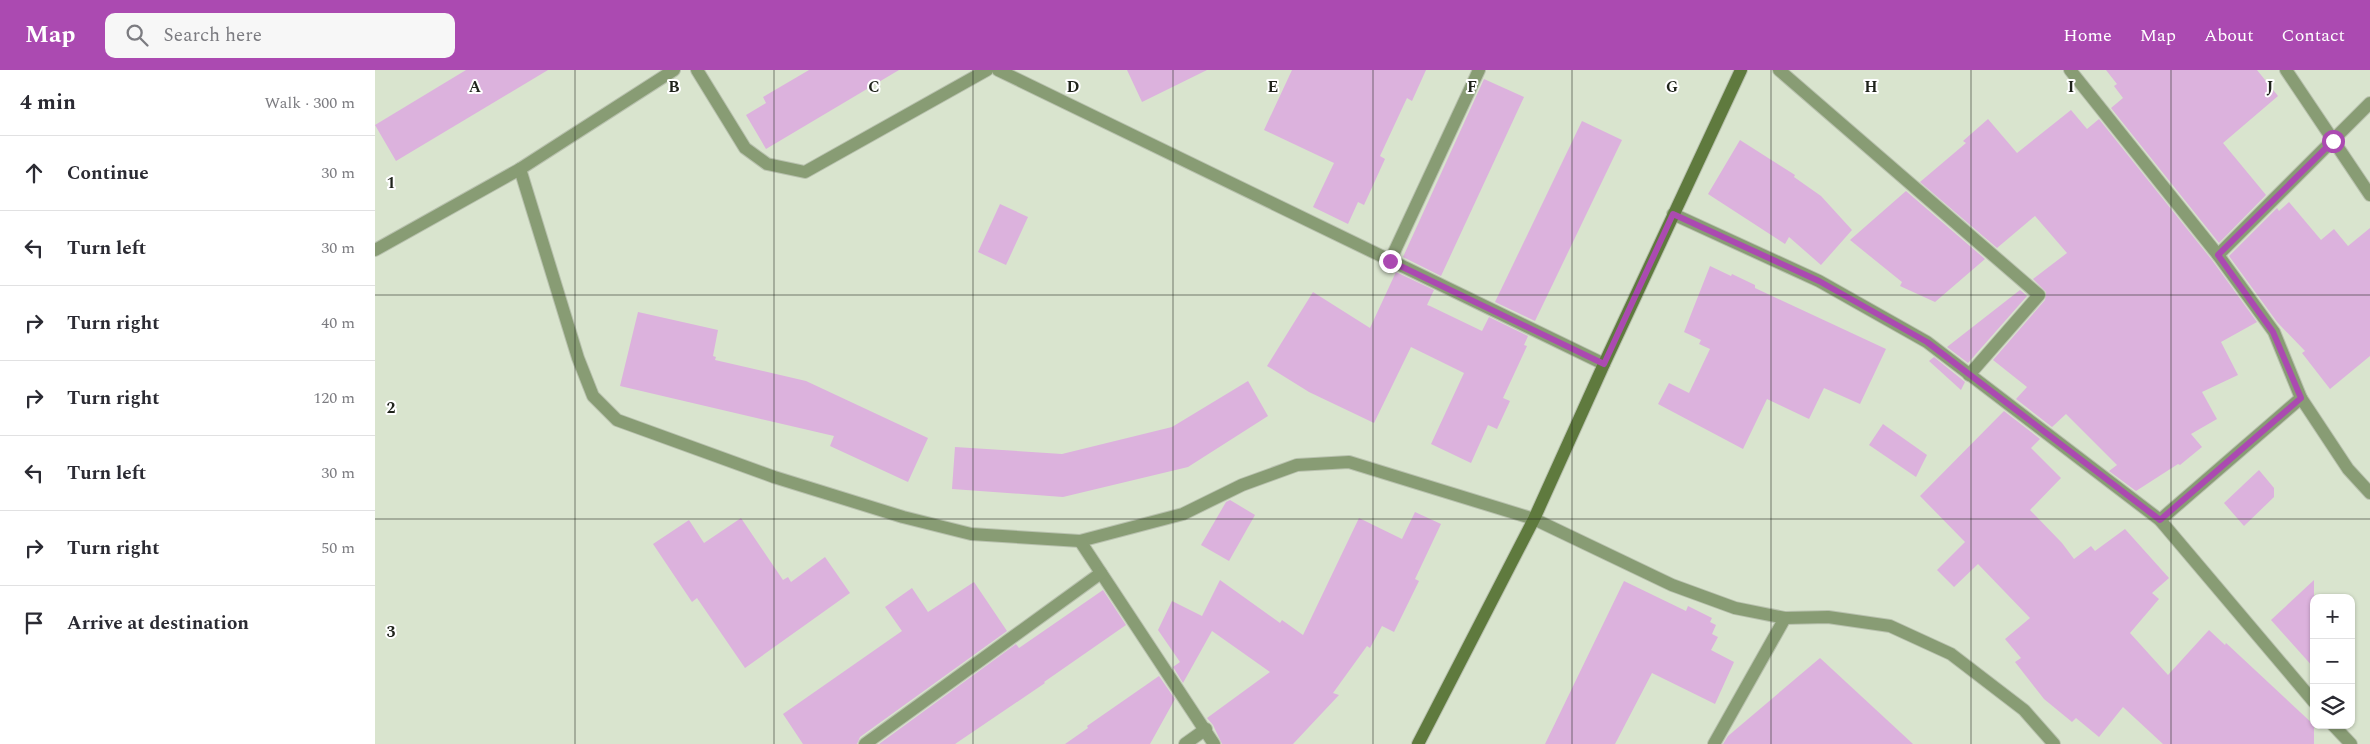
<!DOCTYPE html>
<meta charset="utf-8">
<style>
body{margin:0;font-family:Spectral,serif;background:#f7f7f7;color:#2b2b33}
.controls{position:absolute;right:15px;bottom:15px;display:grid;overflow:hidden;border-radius:10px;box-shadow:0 1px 4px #0004}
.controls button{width:45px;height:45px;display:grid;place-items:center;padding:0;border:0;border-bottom:1px solid #e1e1e2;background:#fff;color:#2b2b33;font:25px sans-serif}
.stop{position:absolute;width:15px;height:15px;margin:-11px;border:4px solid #ab4ab1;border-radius:50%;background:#fff}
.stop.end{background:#ab4ab1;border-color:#fff;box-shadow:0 1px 5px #0008}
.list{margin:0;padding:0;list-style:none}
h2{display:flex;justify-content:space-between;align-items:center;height:65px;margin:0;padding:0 20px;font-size:21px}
h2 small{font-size:16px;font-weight:400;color:#7c7c81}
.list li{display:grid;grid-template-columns:32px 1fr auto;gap:15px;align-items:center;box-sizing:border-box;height:75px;padding:0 20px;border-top:1px solid #e1e1e2}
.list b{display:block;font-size:19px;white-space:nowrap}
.list em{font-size:16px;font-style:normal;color:#7c7c81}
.icon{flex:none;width:28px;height:28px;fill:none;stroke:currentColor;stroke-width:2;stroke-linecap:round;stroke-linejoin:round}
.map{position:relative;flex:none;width:1995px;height:674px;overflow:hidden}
header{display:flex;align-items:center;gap:30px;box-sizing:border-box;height:70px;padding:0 25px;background:#ab4ab1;color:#fff}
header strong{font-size:24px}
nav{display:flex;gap:28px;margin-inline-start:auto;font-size:18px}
.search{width:350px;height:45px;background:#f7f7f7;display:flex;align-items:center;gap:12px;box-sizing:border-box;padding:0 18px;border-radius:10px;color:#7c7c81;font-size:19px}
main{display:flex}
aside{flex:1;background:#fff}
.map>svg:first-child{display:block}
</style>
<header>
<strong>Map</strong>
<div class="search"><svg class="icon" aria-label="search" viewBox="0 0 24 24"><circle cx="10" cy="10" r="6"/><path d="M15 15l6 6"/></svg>Search here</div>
<nav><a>Home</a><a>Map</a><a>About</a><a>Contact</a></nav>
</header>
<main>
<aside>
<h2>4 min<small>Walk · 300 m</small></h2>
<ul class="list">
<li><svg class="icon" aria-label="ahead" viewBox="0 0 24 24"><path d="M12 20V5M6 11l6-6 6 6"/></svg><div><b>Continue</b></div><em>30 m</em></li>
<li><svg class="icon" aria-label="left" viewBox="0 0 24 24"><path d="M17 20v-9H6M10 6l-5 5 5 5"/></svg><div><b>Turn left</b></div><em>30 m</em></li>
<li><svg class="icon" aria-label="right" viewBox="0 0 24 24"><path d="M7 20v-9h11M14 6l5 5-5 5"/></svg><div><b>Turn right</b></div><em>40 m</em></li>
<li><svg class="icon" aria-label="right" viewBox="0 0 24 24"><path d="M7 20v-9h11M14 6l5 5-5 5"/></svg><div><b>Turn right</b></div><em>120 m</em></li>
<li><svg class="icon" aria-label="left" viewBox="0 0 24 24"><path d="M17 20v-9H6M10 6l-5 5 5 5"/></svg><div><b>Turn left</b></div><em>30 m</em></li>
<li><svg class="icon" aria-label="right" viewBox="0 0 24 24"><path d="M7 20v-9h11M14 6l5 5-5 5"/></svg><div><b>Turn right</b></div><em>50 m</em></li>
<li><svg class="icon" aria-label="arrive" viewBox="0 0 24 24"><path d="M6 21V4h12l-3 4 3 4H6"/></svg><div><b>Arrive at destination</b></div></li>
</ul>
</aside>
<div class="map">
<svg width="1995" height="674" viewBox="0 0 1995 674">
<rect width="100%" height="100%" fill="#d9e4ce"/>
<g fill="#dcb2dd">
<path d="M 91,0 L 173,0 L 21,91 L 0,55 Z"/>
<path d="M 434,0 L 524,0 L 391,79 L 371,45 L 391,33 L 388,27 Z"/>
<path d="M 752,0 L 832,0 L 767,32 Z"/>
<path d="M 917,0 L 1051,0 L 1037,31 L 1032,28 L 1005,86 L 1010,89 L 989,135 L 983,132 L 973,154 L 938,137 L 959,93 L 889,60 Z"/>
<path d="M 1731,0 L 1882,0 L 1903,26 L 1848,73 L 1891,125 L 1844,173 L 1736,38 L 1748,28 L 1739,16 L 1742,14 Z"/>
<path d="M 1109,9 L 1149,27 L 1066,206 L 1028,187 Z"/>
<path d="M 1696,40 L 1712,59 L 1724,49 L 1837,190 L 1882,252 L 1846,272 L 1863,305 L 1827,322 L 1842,349 L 1816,364 L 1827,377 L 1805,395 L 1803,394 L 1761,421 L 1734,401 L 1742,395 L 1691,344 L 1677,357 L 1641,329 L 1652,317 L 1618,290 L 1670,230 L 1671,222 L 1658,209 L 1692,183 L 1660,146 L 1622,178 L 1545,112 L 1591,73 L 1588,71 L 1613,49 L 1642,83 Z"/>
<path d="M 1207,51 L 1247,70 L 1160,251 L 1120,232 Z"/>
<path d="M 1365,70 L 1420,105 L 1419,107 L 1446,126 L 1477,160 L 1446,195 L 1414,167 L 1410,174 L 1333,124 Z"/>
<path d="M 1531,121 L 1610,189 L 1560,232 L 1525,216 L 1527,212 L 1475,170 Z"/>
<path d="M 1914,132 L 1946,170 L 1959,159 L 1973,176 L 1995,158 L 1995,286 L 1955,319 L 1927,283 L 1930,281 L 1902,252 L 1854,186 L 1902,138 L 1904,141 Z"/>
<path d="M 625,134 L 653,147 L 631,195 L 603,182 Z"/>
<path d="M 1335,196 L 1356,206 L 1357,204 L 1380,215 L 1380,218 L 1511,279 L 1485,334 L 1449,318 L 1434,349 L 1392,329 L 1368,379 L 1283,334 L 1294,313 L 1314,323 L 1335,279 L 1324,274 L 1326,270 L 1309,262 Z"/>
<path d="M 1021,202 L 1059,220 L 1052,235 L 1055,236 L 1107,261 L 1114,247 L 1153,266 L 1149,275 L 1152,276 L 1128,328 L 1135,331 L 1122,359 L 1113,355 L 1096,393 L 1056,374 L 1089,303 L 1036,277 L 999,353 L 934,322 L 892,296 L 938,222 L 995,258 Z"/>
<path d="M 1645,220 L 1652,226 L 1593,293 L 1572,277 Z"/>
<path d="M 263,242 L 343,260 L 338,286 L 341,287 L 340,290 L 431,311 L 553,368 L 533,412 L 455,376 L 459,366 L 245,316 Z"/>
<path d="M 1559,287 L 1590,312 L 1586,320 L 1554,291 Z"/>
<path d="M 873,311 L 893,346 L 813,397 L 688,427 L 577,419 L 580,377 L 687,384 L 797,357 Z"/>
<path d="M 1629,341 L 1665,369 L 1656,378 L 1686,408 L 1655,440 L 1687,473 L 1699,489 L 1716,476 L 1720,481 L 1750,459 L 1794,508 L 1777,523 L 1784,529 L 1755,563 L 1793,605 L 1834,560 L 1850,575 L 1851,573 L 1939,655 L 1939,674 L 1788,674 L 1748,637 L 1724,667 L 1701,648 L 1697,652 L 1669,629 L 1640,592 L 1646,588 L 1630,569 L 1655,548 L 1603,494 L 1579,517 L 1562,500 L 1590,472 L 1545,426 Z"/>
<path d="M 1508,354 L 1552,385 L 1541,407 L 1494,375 Z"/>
<path d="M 1884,400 L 1899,418 L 1899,427 L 1869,456 L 1849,433 Z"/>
<path d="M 855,430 L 880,445 L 854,491 L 826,475 L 851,432 Z"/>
<path d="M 1040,442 L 1066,454 L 1040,509 L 1044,511 L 1019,562 L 1007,556 L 995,578 L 992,576 L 958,623 L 964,625 L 918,674 L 847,674 L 838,655 L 832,648 L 895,602 L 837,561 L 808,613 L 798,597 L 805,592 L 783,560 L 797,531 L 827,546 L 845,510 L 905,553 L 907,550 L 928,565 L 984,448 L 1027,469 Z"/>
<path d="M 366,448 L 408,510 L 413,507 L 416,512 L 450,487 L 475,523 L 370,598 L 322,528 L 317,532 L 278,474 L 314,450 L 329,473 Z"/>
<path d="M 1939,510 L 1939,598 L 1896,550 Z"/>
<path d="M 1249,511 L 1311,541 L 1313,536 L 1337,548 L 1335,552 L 1341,555 L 1337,564 L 1343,567 L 1336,580 L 1359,592 L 1340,634 L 1277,603 L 1240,674 L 1170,674 Z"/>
<path d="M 599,512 L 632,561 L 485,667 L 482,674 L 428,674 L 408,644 L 527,561 L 510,537 L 537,518 L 553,542 Z"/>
<path d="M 728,520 L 751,555 L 669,612 L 670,613 L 580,674 L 504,674 L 641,574 L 644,578 Z"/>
<path d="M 1445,588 L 1538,674 L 1348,674 L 1353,666 Z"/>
<path d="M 784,606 L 800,629 L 775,674 L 690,674 L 713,658 L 712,656 Z"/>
</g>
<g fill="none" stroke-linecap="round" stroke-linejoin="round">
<g stroke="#b8c1ae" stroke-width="14">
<path id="lane" d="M 1404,0 L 1664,225 L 1594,305"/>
</g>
<g stroke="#b8c1ae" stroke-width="14">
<g id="street">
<path d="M 322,0 L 370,78 L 392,94 L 430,102 L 612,0"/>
<path d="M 623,0 L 1229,294"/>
<path d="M 1695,0 L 1843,185 L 1899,262 L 1926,328 L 1973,399 L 1995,423"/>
<path d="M 1911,0 L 1995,125"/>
<path d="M 145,99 L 203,288 L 218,326 L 242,350 L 399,407 L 528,447 L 596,464 L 705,471 L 808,444 L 867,415 L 922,395 L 974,392 L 1159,449 L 1297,515 L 1360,538 L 1410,548 L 1453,547 L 1515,556 L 1576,584 L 1649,640 L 1679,674"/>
<path d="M 1298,144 L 1444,211 L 1552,272 L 1785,450 L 1939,632"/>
<path d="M 0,180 L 145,99 L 299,0"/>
<path d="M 1843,185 L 1995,33"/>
<path d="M 1015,191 L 1104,0"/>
<path d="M 1785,450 L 1926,328"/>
<path d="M 705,471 L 839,674"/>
<path d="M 1958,655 L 1976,674"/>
<path d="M 490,674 L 726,503"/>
<path d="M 810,674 L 831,659"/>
<path d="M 1339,674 L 1410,548"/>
</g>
</g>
<g stroke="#b8c1ae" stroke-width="14">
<path id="secondary" d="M 1043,674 L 1159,449 L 1229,294 L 1366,0"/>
</g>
<use href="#lane" stroke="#889c74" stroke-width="12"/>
<use href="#street" stroke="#889c74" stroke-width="12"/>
<use href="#secondary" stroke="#5f7a3e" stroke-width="12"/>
</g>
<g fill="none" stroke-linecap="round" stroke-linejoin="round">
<path stroke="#ab4ab1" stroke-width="6" d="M 1015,191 L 1229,294 L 1298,144 L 1444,211 L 1552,272 L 1785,450 L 1926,328 L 1898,262 L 1843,185 L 1958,71"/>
</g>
<path fill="none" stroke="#1f231b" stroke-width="1" stroke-opacity="0.55" d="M 200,0 L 200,674M 399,0 L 399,674M 598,0 L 598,674M 798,0 L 798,674M 998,0 L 998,674M 1197,0 L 1197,674M 1396,0 L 1396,674M 1596,0 L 1596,674M 1796,0 L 1796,674M 0,225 L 1995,225M 0,449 L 1995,449"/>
<g font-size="16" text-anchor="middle" font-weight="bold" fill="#1f231b" stroke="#fff" stroke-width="4" stroke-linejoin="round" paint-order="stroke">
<text x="100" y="22">A</text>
<text x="299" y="22">B</text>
<text x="499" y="22">C</text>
<text x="698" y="22">D</text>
<text x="898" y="22">E</text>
<text x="1097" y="22">F</text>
<text x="1297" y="22">G</text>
<text x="1496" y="22">H</text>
<text x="1696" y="22">I</text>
<text x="1895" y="22">J</text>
<text x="16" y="118">1</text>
<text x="16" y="343">2</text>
<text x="16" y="567">3</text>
</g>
</svg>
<div class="controls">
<button>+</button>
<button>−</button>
<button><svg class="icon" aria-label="layers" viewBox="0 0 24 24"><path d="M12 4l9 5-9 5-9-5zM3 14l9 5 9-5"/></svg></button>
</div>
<div class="stop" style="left:1958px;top:71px"></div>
<div class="stop end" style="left:1015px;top:191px"></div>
</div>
</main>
